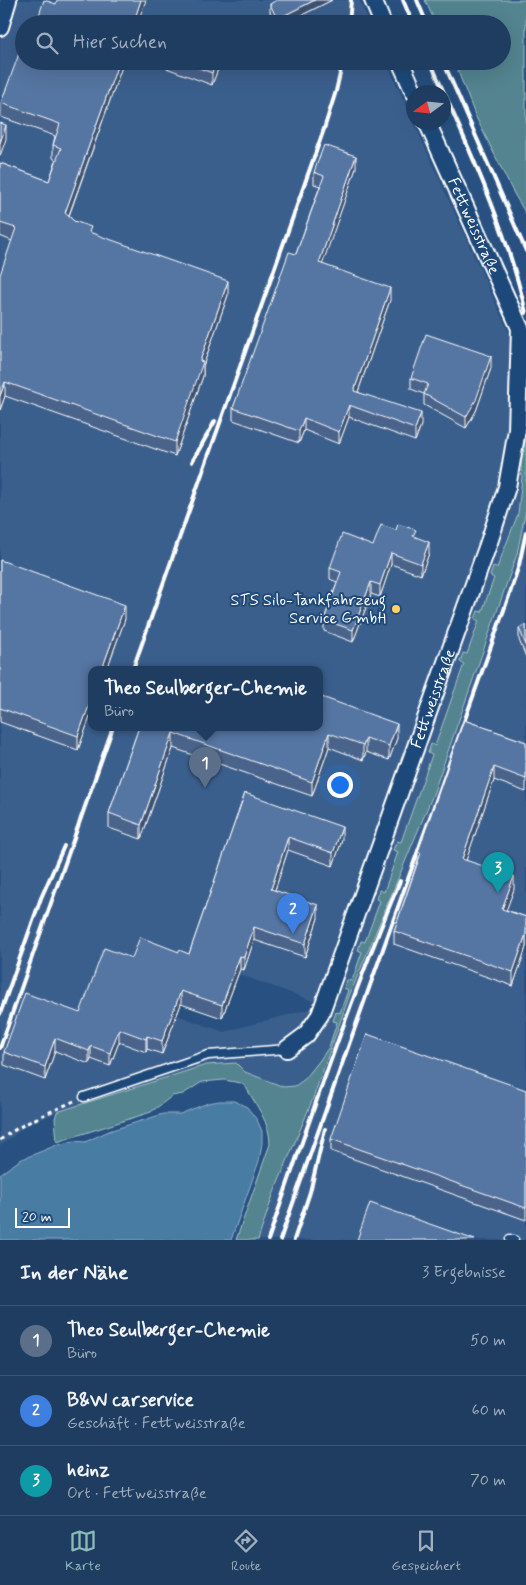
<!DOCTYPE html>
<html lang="de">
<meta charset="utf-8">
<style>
body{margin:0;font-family:Mynerve,sans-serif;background:#2b486a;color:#f1f3f6}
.compass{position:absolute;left:406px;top:85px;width:45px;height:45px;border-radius:50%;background:#1e3d61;box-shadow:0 5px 20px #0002;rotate:255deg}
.scale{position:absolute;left:15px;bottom:12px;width:55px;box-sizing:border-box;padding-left:5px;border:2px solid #fff;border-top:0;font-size:14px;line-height:18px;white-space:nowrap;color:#fff;-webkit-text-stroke:4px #1f4a7a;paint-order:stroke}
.you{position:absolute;left:339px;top:784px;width:18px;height:18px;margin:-12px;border:4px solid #fff;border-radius:50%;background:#1a73e8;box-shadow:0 0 0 8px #1a73e833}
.badge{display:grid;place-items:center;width:32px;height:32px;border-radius:50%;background:#8bbbb9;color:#fff;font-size:16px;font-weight:700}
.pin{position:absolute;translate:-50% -41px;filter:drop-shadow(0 1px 2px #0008)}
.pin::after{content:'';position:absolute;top:26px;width:18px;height:15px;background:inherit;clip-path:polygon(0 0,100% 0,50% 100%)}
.popup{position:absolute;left:88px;top:666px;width:235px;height:65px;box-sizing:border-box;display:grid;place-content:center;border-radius:10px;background:#1e3d61;filter:drop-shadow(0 1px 4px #0005);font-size:16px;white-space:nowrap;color:#a1aebd}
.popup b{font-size:19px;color:#f1f3f6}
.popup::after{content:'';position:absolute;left:50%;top:100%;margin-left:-10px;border:10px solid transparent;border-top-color:#1e3d61}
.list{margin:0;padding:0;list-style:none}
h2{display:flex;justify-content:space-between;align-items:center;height:65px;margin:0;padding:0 20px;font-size:21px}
h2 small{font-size:16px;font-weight:400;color:#a1aebd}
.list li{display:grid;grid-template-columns:32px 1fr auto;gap:15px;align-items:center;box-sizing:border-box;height:70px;padding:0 20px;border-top:1px solid #3c5676}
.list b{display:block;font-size:19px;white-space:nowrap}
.list p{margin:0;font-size:16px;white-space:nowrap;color:#a1aebd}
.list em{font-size:16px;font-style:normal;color:#a1aebd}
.icon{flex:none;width:28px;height:28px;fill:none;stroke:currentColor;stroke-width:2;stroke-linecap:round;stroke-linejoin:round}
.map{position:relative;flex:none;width:526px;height:1240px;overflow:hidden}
.search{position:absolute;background:#1e3d61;box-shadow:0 5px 20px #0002;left:15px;right:15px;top:15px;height:55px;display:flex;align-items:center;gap:12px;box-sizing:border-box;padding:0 18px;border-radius:28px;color:#a1aebd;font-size:19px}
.sheet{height:275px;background:#1e3d61}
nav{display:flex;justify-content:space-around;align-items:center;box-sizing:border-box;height:70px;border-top:1px solid #3c5676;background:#1e3d61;font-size:14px;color:#a1aebd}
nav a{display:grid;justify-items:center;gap:2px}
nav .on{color:#8bbbb9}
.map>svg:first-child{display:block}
</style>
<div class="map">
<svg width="526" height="1240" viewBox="0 0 526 1240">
<rect width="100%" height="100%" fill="#285181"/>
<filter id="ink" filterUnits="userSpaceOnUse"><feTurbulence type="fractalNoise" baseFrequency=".02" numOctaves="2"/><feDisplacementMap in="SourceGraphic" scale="10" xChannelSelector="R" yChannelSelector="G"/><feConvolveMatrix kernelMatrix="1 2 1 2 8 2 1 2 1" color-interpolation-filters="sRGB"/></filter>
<g filter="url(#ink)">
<path fill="#3a5f8d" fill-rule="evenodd" d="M 0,0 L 359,0 L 370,24 L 24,24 L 24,61 L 386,61 L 526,371 L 526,1240 L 258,1240 L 273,1195 L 284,1087 L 245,1072 L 236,1063 L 206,1065 L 57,1112 L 27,1125 L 0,1146 ZM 91,669 L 319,669 L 319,727 L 91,727 ZM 183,954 L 313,1001 L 314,1002 L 310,1009 L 224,1032 L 162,1010 Z"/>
<g fill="#52848f" stroke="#a8c2c7">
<path d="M 425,0 L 526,0 L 526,214 L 513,192 L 475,115 L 454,61 L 502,61 L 502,24 L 436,24 Z"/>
<path d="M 526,434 L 526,509 L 517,554 L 432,797 L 350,994 L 312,1101 L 273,1195 L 258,1240 L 236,1240 L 270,1144 C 270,1122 256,1106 246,1087 L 241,1083 L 224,1080 L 202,1082 L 183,1094 L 172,1096 L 151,1112 L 57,1142 L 55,1118 L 57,1112 L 206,1065 L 236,1063 L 245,1072 L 284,1087 L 295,1086 L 305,1079 L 320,1060 L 329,1047 L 337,1022 L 333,1021 L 336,1012 L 340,1013 L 348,990 L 344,988 L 347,980 L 352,981 L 362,952 L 358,950 L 361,941 L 365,942 L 380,901 L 376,899 L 379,890 L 384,892 L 398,852 L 393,850 L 397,841 L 401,842 L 432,755 L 428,753 L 431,744 L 435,746 L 464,664 L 460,662 L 463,653 L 467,654 L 479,621 L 475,619 L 478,611 L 482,612 L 494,578 L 490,576 L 493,567 L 497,568 L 518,514 L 522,477 L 521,465 Z"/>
</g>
<path fill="#487ba3" stroke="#91b0c8" d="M 219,1101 L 234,1101 L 247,1107 L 257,1120 L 262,1131 L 262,1143 L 259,1161 L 231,1240 L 0,1240 L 0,1174 L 20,1160 L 57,1145 L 74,1141 L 85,1142 L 109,1131 L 163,1114 L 180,1114 L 208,1103 Z"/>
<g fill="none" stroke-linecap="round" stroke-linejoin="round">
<g stroke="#fff" stroke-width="11">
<g id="lane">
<path d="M 84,1097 L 208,1055 L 287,1049"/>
<path d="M 510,1239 L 514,1240"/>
</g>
</g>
<g stroke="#fff" stroke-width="20">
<g id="street">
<path d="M 373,0 L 383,24"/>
<path d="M 0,27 L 8,0"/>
<path d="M 400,61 L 414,92"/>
<path id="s1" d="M 427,122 L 524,337"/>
<path id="s2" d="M 287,1049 L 306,1035 L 320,1015 L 489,542 L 507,487 L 517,430 L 520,328"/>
</g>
</g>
<path stroke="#fff" stroke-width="3" stroke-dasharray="4 4" stroke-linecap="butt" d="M 0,1140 C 22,1123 49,1113 74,1101"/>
<use href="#lane" stroke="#1f4a7a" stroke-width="8"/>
<use href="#street" stroke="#1f4a7a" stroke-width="16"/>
<g stroke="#fff" stroke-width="4">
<path d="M 403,0 L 413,24"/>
<path d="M 417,0 L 427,24"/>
<path d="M 349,24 L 351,0"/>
<path d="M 430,61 C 466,143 506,225 526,313"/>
<path d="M 443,61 L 526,251"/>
<path d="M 192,462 L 215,421"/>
<path d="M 133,669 L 324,129 L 336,91 L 343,61"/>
<path d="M 0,1014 L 41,898 L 64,846"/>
<path d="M 0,1048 L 113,727"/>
<path d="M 268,1240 C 310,1120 350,999 400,881"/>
<path d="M 280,1240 L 342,1064 L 510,593 L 519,565 L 526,532"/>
<path d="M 294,1240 L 310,1192 L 325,1129"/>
</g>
</g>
<g fill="#49648b" stroke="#fff">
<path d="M 332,0 L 284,24 L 276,24 L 270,12 L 270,4 Z"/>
<path d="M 24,61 L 124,61 L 69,216 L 74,221 L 91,233 L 228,295 L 203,366 L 203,376 L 175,456 L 5,396 L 0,410 L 12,241 L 0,236 L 0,163 L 49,181 L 56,160 L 53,158 L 53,145 L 55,136 L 1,117 L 1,103 Z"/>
<path d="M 161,61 L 221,61 L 212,85 L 161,66 Z"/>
<path d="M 356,168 L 322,264 L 390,300 L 358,392 L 421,425 L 415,441 L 349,417 L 339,444 L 304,430 L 299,443 L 233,420 L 233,408 L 296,254 L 320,186 L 314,184 L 314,172 Z"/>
<path d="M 491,368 L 476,411 L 466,428 L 424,405 L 424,394 L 411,389 L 411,378 Z"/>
<path d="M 416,537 L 429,553 L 421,575 L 391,564 L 380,597 L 371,594 L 353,642 L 324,631 L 324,620 L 337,582 L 330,579 L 330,568 L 373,546 Z"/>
<path d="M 0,560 L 125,619 L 107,669 L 91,669 L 91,714 L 78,750 L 0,722 Z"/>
<path d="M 526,625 L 526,657 L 519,640 L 519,628 Z"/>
<path d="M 464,720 L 526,742 L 526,792 L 494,780 L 466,860 L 514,889 L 506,910 L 526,917 L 526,947 L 513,986 L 394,944 L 394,931 L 418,860 L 418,852 Z"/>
<path d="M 139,727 L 270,730 L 271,727 L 397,738 L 389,760 L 366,752 L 363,760 L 329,747 L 312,796 L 173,748 L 141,839 L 109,828 L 109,813 Z"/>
<path d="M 245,793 L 342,840 L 333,866 L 288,850 L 275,890 L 318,918 L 305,957 L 254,940 L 244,970 L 240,969 L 222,1018 L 181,1004 L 162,1054 L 147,1049 L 146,1052 L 119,1042 L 110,1066 L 91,1059 L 89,1064 L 55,1051 L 45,1080 L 4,1065 L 4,1052 L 80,1013 L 132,958 L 179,952 L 189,954 Z"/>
<path d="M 526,1090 L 526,1220 L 331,1151 L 331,1139 Z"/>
</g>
<g fill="#3c5171" stroke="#fff">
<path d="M 141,0 L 146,0 L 137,24 L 133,24 Z"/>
<path d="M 315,0 L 332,0 L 284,24 L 277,24 L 277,19 Z"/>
<path d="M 119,61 L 124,61 L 65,226 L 65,213 Z"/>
<path d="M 217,61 L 221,61 L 212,85 L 212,73 Z"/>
<path d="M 6,125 L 6,139 L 0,156 L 0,143 Z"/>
<path d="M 356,156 L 356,168 L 319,274 L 319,263 Z"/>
<path d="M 228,281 L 228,295 L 203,366 L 203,376 L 175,456 L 175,442 L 200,361 Z"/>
<path d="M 390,288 L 390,300 L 354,403 L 354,391 Z"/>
<path d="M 491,356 L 491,368 L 476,411 L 466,428 L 466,417 Z"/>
<path d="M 5,382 L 5,396 L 0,410 L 0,396 Z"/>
<path d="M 349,405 L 349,417 L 339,444 L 339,432 Z"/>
<path d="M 421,413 L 421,425 L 415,441 L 415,429 Z"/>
<path d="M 304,418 L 304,430 L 299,443 L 299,431 Z"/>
<path d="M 429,542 L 429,553 L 421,575 L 421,564 Z"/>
<path d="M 391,553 L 391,564 L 380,597 L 380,585 Z"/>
<path d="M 371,582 L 371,594 L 353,642 L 353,630 Z"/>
<path d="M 125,605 L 125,619 L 107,669 L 102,669 Z"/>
<path d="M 91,700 L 91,714 L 78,750 L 78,736 Z"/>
<path d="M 397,724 L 397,738 L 389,760 L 389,746 Z"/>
<path d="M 173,733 L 173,748 L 141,839 L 141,825 Z"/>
<path d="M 329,733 L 329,747 L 312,796 L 312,782 Z"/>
<path d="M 366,738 L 366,752 L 363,760 L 363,745 Z"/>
<path d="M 494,767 L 494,780 L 462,872 L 462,859 Z"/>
<path d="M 342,827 L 342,840 L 333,866 L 333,853 Z"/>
<path d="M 288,837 L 288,850 L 271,902 L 271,889 Z"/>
<path d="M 514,876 L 514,889 L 502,922 L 502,909 Z"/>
<path d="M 318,905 L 318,918 L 305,957 L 305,944 Z"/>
<path d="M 254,927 L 254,940 L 244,970 L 244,957 Z"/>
<path d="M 526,934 L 526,947 L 513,986 L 513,972 Z"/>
<path d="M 240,956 L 240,969 L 222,1018 L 222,1005 Z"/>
<path d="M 181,991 L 181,1004 L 162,1054 L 162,1041 Z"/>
<path d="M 119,1029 L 119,1042 L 110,1066 L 110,1053 Z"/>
<path d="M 147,1036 L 147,1049 L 146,1052 L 146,1039 Z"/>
<path d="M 55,1038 L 55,1051 L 45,1080 L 45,1067 Z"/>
<path d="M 91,1046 L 91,1059 L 89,1064 L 89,1051 Z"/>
</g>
<g fill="#5574a2" stroke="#fff">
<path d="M 44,0 L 56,4 L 57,0 L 141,0 L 133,24 L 36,24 Z"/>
<path d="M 277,0 L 315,0 L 277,19 L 270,4 Z"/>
<path d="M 24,40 L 24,61 L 119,61 L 65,213 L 74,221 L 91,227 L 89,232 L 228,281 L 200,361 L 203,362 L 175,442 L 5,382 L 0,396 L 0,275 L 16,228 L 0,223 L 0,163 L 49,181 L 61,148 L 53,145 L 60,124 L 1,103 Z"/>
<path d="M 180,61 L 217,61 L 212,73 Z"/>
<path d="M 0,123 L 6,125 L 0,143 Z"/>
<path d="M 324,145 L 356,156 L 319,263 L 390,288 L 354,391 L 421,413 L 415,429 L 349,405 L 339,432 L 304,418 L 299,431 L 233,408 L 289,252 L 296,254 L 324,176 L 314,172 Z"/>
<path d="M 426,334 L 491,356 L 476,400 L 466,417 L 424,394 L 428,384 L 411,378 Z"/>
<path d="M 398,524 L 416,530 L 413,536 L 429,542 L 421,564 L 391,553 L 380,585 L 371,582 L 353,630 L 324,620 L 341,572 L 330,568 L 342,534 L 373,546 L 381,525 L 396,530 Z"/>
<path d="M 0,560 L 125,605 L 102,669 L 91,669 L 91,700 L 78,736 L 0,708 Z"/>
<path d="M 526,625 L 526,645 L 519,628 Z"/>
<path d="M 319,696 L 397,724 L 389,746 L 366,738 L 363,745 L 329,733 L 312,782 L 173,733 L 141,825 L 109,813 L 139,727 L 261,727 L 270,730 L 271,727 L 319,727 Z"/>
<path d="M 464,720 L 526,742 L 526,779 L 494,767 L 462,859 L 514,876 L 502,909 L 526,917 L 526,934 L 513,972 L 394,931 L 421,853 L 418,852 Z"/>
<path d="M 245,793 L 342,827 L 333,853 L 288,837 L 271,889 L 318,905 L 305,944 L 254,927 L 244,957 L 240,956 L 222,1005 L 181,991 L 162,1041 L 147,1036 L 146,1039 L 119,1029 L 110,1053 L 91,1046 L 89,1051 L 55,1038 L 45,1067 L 4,1052 L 25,993 L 80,1013 L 104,948 L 132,958 L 140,937 L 179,952 L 179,950 L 189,954 Z"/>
<path d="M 367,1034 L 526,1090 L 526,1208 L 331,1139 Z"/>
<path d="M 370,1203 L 475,1240 L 357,1240 Z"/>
</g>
</g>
<circle fill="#ffd166" stroke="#1f4a7a" stroke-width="2" cx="396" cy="609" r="5"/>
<g text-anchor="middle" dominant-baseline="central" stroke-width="4" stroke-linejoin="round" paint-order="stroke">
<g font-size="16" fill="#fff" stroke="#1f4a7a">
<text stroke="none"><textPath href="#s1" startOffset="114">Fettweisstraße</textPath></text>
<text stroke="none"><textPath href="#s2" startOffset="384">Fettweisstraße</textPath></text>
</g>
<g font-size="16" fill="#fff" stroke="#1f4a7a" text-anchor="end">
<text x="386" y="600">STS Silo-Tankfahrzeug<tspan x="386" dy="18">Service GmbH</tspan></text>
</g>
</g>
</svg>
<svg class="compass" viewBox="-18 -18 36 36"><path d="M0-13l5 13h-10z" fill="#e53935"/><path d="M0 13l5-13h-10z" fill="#a1aebd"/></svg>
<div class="scale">20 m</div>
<div class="you"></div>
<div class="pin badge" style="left:205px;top:788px;background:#5c6f8a">1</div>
<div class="popup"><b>Theo Seulberger-Chemie</b>Büro</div>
<div class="pin badge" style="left:293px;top:934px;background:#3f7fe0">2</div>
<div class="pin badge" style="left:498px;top:893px;background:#0f9aa8">3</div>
<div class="search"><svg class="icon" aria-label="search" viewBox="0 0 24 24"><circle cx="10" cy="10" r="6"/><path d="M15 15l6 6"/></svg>Hier suchen</div>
</div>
<section class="sheet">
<h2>In der Nähe<small>3 Ergebnisse</small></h2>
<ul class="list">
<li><span class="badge" style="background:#5c6f8a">1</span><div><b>Theo Seulberger-Chemie</b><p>Büro</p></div><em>50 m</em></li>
<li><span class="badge" style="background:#3f7fe0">2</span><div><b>B&amp;W carservice</b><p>Geschäft · Fettweisstraße</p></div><em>60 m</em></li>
<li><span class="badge" style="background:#0f9aa8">3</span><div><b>heinz</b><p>Ort · Fettweisstraße</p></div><em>70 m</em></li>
</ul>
</section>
<nav>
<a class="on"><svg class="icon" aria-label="map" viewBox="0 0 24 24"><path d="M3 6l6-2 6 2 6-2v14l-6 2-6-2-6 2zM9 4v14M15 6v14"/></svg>Karte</a>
<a><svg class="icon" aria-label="directions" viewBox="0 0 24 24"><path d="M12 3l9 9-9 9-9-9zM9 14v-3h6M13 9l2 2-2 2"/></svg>Route</a>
<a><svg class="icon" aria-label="saved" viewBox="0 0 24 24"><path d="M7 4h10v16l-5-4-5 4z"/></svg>Gespeichert</a>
</nav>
